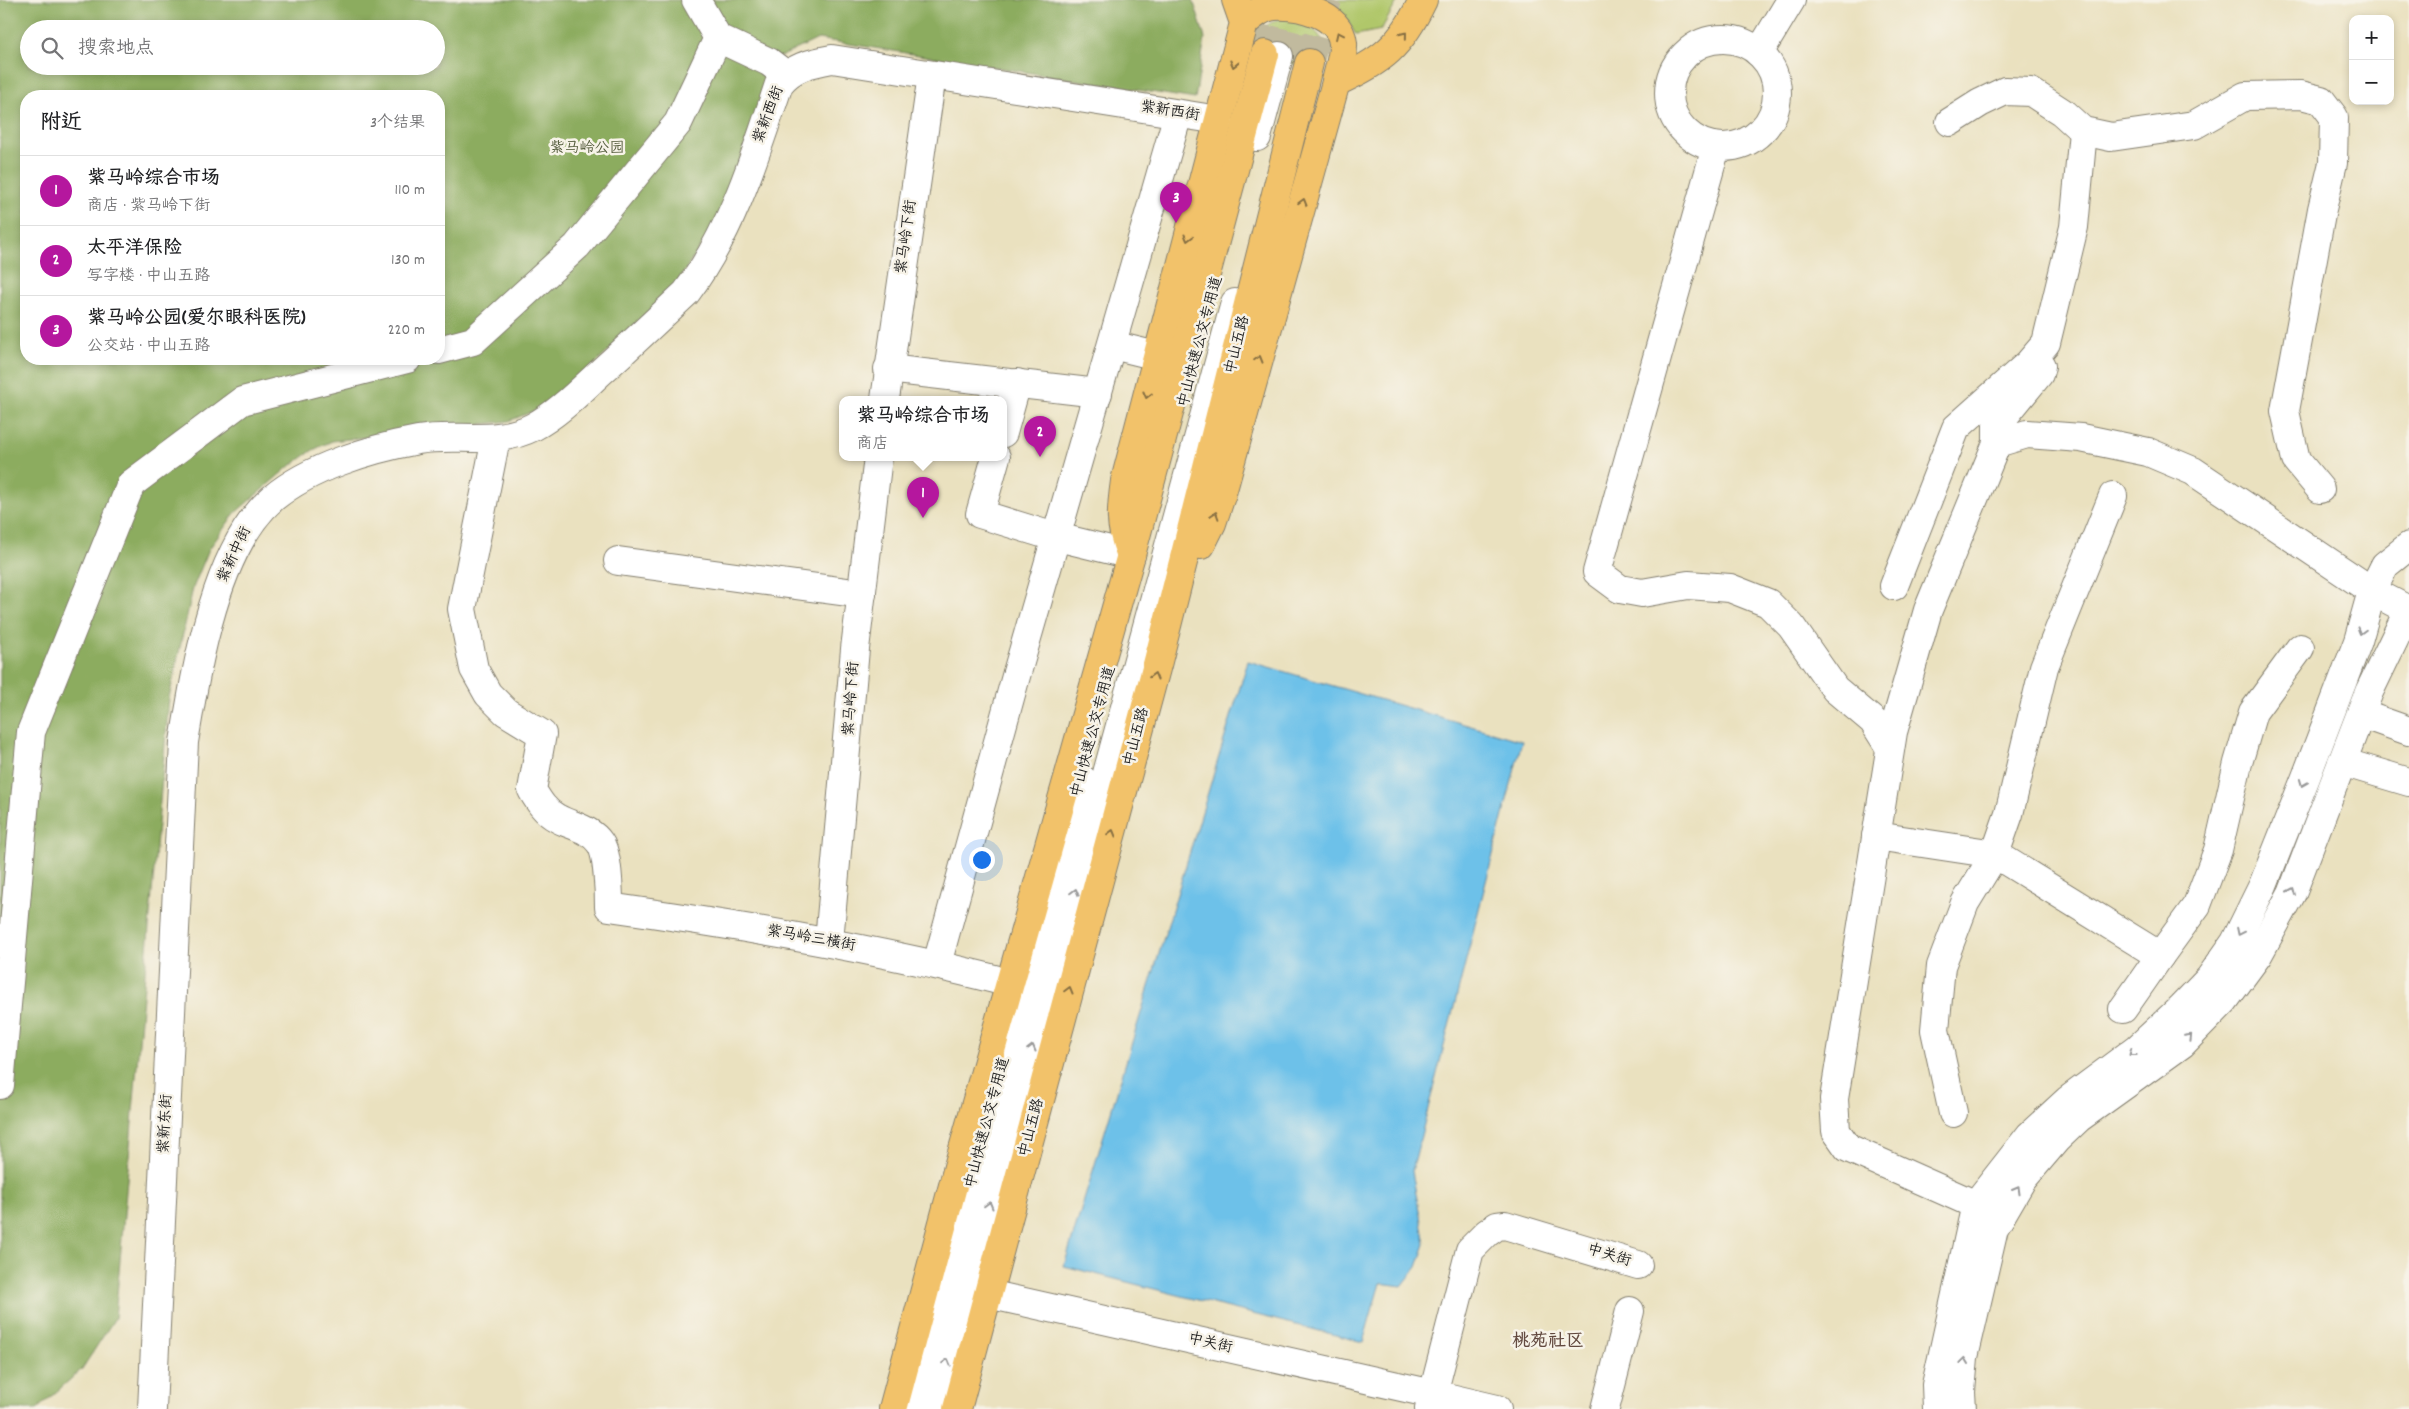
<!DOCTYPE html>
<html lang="zh">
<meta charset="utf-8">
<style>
body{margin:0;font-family:Dekko,"LXGW WenKai TC",sans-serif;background:#f6f6f6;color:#202124}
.controls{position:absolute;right:15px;top:15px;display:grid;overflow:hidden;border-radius:10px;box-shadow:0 2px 8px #0003}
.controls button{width:45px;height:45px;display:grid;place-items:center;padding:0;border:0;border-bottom:1px solid #e0e0e0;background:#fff;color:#202124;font:25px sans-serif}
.you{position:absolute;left:981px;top:859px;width:18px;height:18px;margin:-12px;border:4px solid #fff;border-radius:50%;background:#1a73e8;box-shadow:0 0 0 8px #1a73e833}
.badge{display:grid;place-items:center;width:32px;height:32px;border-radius:50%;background:#b5179e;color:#fff;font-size:16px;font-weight:700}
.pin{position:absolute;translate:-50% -41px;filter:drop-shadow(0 1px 2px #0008)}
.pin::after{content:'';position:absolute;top:26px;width:18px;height:15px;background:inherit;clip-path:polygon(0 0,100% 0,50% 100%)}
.popup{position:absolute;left:839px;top:396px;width:168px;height:65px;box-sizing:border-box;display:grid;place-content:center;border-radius:10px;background:#fff;filter:drop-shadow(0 1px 4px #0005);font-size:16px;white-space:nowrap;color:#757577}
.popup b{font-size:19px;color:#202124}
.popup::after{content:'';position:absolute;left:50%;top:100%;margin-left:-10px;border:10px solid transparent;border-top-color:#fff}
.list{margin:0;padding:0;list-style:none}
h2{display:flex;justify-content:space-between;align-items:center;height:65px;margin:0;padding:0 20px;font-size:21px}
h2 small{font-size:16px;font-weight:400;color:#757577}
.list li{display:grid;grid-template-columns:32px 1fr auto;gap:15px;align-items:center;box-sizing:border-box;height:70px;padding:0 20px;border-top:1px solid #e0e0e0}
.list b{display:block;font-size:19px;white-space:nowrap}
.list p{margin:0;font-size:16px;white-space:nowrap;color:#757577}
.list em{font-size:16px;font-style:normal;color:#757577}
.icon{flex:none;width:28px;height:28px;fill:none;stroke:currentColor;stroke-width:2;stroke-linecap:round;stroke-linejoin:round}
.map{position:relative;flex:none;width:2409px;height:1409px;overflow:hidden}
.search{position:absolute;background:#fff;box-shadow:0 2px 8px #0003;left:20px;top:20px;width:425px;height:55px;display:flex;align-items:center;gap:12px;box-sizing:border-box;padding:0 18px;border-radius:28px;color:#757577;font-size:19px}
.panel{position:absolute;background:#fff;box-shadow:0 2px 8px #0003;left:20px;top:90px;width:425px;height:275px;border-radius:20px}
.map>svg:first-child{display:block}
</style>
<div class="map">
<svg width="2409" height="1409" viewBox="0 0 2409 1409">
<rect width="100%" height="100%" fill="#f7f3e8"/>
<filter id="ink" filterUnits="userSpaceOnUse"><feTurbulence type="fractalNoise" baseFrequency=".02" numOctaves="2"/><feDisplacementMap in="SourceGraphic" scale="10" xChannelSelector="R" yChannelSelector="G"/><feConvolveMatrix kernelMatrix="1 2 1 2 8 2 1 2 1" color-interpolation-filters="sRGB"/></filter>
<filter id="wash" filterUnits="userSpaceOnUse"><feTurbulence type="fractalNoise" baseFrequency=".0096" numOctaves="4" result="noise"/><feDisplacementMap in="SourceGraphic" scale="20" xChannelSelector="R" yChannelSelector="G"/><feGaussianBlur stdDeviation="1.12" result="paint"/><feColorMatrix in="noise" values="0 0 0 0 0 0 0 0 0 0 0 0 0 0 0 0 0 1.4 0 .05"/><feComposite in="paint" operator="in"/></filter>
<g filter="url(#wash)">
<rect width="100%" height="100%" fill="#eae1bf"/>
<g fill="#b0c76b" stroke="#667244">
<path d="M 1313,0 L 1398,0 L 1381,30 L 1356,35 L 1345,17 Z"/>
<path d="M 1288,17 C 1317,28 1331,37 1320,70 L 1252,55 C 1255,33 1266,21 1288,17 Z"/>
</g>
<path fill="#8cac5f" stroke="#54643e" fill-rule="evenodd" d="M 0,0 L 1193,0 L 1205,38 L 1195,99 L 818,39 L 774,60 L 721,215 L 673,289 L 556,402 L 509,421 L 332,441 L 313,450 L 286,469 L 235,513 L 209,549 L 193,588 L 169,698 L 115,1318 L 82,1369 L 37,1409 L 0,1409 ZM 29,29 L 436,29 L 436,66 L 29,66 ZM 26,96 L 439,96 L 439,359 L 26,359 Z"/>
<path fill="#6dc1e9" stroke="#446e82" d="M 1248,661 L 1522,741 L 1412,1171 L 1425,1244 L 1417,1267 L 1402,1286 L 1380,1283 L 1363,1342 L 1064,1266 Z"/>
</g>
<g filter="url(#ink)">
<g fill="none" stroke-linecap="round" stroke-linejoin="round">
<g stroke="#c1ba9e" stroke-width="28" stroke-dasharray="28 14" stroke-linecap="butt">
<path d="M 1279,56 L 1293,0"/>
<path d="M 1301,62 L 1317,0"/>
</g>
<g stroke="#c1ba9e" stroke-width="28" stroke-dasharray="28 14" stroke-linecap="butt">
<path d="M 1265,54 L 1279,0"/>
<path d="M 1309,63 L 1328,0"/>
</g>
<g stroke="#837e6e" stroke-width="30">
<g id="minor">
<path d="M 696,0 L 718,38 L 769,62 L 786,75"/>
<circle cx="1723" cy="93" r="54"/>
<path d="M 1759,53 L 1791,0"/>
<path d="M 1950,122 L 1980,103 L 2005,91 L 2031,92 L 2062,112 L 2083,131 L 2111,137 L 2194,125 L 2245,96 L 2301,95 L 2321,100 L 2334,117 L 2333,163 L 2322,209 L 2285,411 L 2296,460 L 2320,489"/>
<path d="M 1257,137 L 1279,56"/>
<path d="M 1716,147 L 1597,572 L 1620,589 L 1642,593 L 1688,585 L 1730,588 L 1768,603 L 1791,626 L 1835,689 L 1873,721 L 1890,748"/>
<path d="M 1112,345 L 1157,356"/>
<path d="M 439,350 L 473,341 L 577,246 L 678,123 L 718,38"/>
<path d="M 888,369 L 1098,393"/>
<path d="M 885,399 L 932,75"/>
<path d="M 1003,433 L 1017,383"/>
<path d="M 496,438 L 462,609 L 474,669 L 488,694 L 506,712 L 542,734 L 532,790 C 538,800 545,812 557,818 C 571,826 590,828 600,843 C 608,854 609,893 609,907 C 744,926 878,949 1010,983"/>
<path d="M 1997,443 L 1997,425 L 2039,374 L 2041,366"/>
<path d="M 996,457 L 980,514 L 1045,534 L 1131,555"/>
<path d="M 618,561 L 862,594"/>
<path d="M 1894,586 L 1956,428 L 2028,364 L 2046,343 L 2074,227 L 2083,131"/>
<path d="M 2361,714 L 2409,731"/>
<path d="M 2342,762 L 2409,782"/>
<path d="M 1876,836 L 1995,854 L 2160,956 L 2197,905 L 2218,850 L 2238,763 L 2253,712 L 2300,648"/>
<path d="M 829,941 L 855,649 L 878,457"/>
<path d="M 937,964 L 1016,676 L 1178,114"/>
<path d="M 2123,1009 L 2160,956"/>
<path d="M 0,1085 L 31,732 L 131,484 L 242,401 L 407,359"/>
<path d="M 1953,1113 L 1935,1030 L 1941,966 L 1965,903 L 1995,854 L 2009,814 L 2044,667 L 2113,496"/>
<path d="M 2001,1216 L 1848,1148 L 1836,1131 L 1834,1099 L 1893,732 L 1928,610 L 1997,443 L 2027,434 L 2081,438 L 2148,452 L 2193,471 L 2372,591 L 2408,610"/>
<path d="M 988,1294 L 1433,1394 L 1470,1250 L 1487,1233 L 1497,1226 L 1505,1225 L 1638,1265"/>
<path d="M 152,1409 L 184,742 C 196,670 215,548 273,498 C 310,467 370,449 418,440 C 456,433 496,446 533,427 C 559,413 581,390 603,370 C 631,345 658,319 686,293 C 732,232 755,156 779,84 C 792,67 810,63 832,59 L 1219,120"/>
<path d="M 910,1409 L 1082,779"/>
<path d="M 934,1409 L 1235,303"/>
<path d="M 1429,1409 L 1433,1394 L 1497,1409"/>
<path d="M 1605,1409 L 1630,1311"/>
<path d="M 1937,1409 L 1936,1385 L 1976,1204 L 2030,1135 L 2068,1100 L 2138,1048 L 2182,1007 L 2209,979 L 2235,942 L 2263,885 L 2306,777 L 2358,641 L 2372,591 L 2385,565 L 2409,546"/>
<path d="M 1962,1409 L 1961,1392 L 1964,1357 L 1994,1228 L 2022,1180 L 2056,1140 L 2079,1118 L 2182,1044 L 2224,1001 L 2258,955 L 2292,893 L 2369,692 L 2409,609"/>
</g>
</g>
<g stroke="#837e6e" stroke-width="30">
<g id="major">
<path d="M 1336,82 C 1383,61 1401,46 1423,0"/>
<path d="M 1201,545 L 1212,523 L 1222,493 L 1336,82 C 1338,71 1344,55 1343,43 C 1340,14 1298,4 1274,6 C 1262,7 1252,16 1244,23"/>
<path d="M 1130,553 C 1119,525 1121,510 1125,481 L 1244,23 L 1236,0"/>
<path d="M 893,1409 L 958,1167 L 1131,555 L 1265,54"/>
<path d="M 957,1409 L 1158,661 L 1309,63"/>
</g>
</g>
<use href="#minor" stroke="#fff" stroke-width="28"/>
<use href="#major" stroke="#f2c26a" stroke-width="28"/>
</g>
<defs><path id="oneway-chevron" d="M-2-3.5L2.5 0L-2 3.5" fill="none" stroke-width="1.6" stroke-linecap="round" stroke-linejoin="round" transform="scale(1.25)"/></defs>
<g stroke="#876f43">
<use href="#oneway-chevron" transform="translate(1339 35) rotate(-115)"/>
<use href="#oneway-chevron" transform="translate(1404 35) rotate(-51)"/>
<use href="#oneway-chevron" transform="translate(1234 64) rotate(104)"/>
<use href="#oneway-chevron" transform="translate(1303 202) rotate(-74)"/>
<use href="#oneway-chevron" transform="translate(1188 238) rotate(105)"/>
<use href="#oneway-chevron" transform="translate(1259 359) rotate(-74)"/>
<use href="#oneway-chevron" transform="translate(1147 395) rotate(104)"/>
<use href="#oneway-chevron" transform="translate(1215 515) rotate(-72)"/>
<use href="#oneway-chevron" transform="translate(1154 676) rotate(-75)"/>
<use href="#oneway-chevron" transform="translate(1112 833) rotate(-75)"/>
<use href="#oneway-chevron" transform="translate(1069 990) rotate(-75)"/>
</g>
<g stroke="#999">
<use href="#oneway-chevron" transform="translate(2361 631) rotate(106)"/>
<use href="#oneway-chevron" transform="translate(2303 783) rotate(112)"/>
<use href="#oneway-chevron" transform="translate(2292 891) rotate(-66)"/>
<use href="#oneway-chevron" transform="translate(1075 892) rotate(-75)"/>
<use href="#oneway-chevron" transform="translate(2240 932) rotate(116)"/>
<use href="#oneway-chevron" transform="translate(2189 1037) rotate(-46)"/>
<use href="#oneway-chevron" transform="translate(1032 1048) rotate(-75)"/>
<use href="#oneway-chevron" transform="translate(2132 1053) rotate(143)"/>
<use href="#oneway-chevron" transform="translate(2017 1190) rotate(-60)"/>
<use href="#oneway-chevron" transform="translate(989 1205) rotate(-75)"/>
<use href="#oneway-chevron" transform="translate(1964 1361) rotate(-83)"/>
<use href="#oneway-chevron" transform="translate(947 1362) rotate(-75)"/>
</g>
</g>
<g text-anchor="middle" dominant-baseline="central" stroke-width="5" stroke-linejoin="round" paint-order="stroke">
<g font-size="15" fill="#1c1c1c" stroke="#f7f3e8">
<text transform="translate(1170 112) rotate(9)">紫新西街</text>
<text transform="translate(769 115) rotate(-69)">紫新西街</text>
<text transform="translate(907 237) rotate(-82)">紫马岭下街</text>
<text transform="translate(1201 342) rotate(-75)">中山快速公交专用道</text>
<text transform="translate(1238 345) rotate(-76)">中山五路</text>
<text transform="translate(235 555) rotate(-65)">紫新中街</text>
<text transform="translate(852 699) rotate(-86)">紫马岭下街</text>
<text transform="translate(1094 732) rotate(-75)">中山快速公交专用道</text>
<text transform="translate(1137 737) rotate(-75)">中山五路</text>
<text transform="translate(811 939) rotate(10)">紫马岭三横街</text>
<text transform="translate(988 1123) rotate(-75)">中山快速公交专用道</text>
<text transform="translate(166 1124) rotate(-87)">紫新东街</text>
<text transform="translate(1032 1128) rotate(-75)">中山五路</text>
<text transform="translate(1609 1256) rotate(17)">中关街</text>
<text transform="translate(1210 1344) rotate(13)">中关街</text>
</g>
<g font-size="15" fill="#505838" stroke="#f7f3e8">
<text x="587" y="149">紫马岭公园</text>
</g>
<g font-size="18" font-weight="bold" fill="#634a40" stroke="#f7f3e8">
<text x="1548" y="1342">桃苑社区</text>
</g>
</g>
</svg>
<div class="controls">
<button>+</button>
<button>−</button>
</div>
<div class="you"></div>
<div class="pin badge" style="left:923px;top:518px">1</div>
<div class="popup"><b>紫马岭综合市场</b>商店</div>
<div class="pin badge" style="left:1040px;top:457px">2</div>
<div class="pin badge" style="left:1176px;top:223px">3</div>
<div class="search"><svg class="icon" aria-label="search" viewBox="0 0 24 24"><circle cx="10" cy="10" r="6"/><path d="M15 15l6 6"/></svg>搜索地点</div>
<section class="panel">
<h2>附近<small>3个结果</small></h2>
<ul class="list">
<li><span class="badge">1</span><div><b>紫马岭综合市场</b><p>商店 · 紫马岭下街</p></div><em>110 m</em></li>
<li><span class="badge">2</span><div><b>太平洋保险</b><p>写字楼 · 中山五路</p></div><em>130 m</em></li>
<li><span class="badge">3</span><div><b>紫马岭公园(爱尔眼科医院)</b><p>公交站 · 中山五路</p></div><em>220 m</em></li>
</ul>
</section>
</div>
